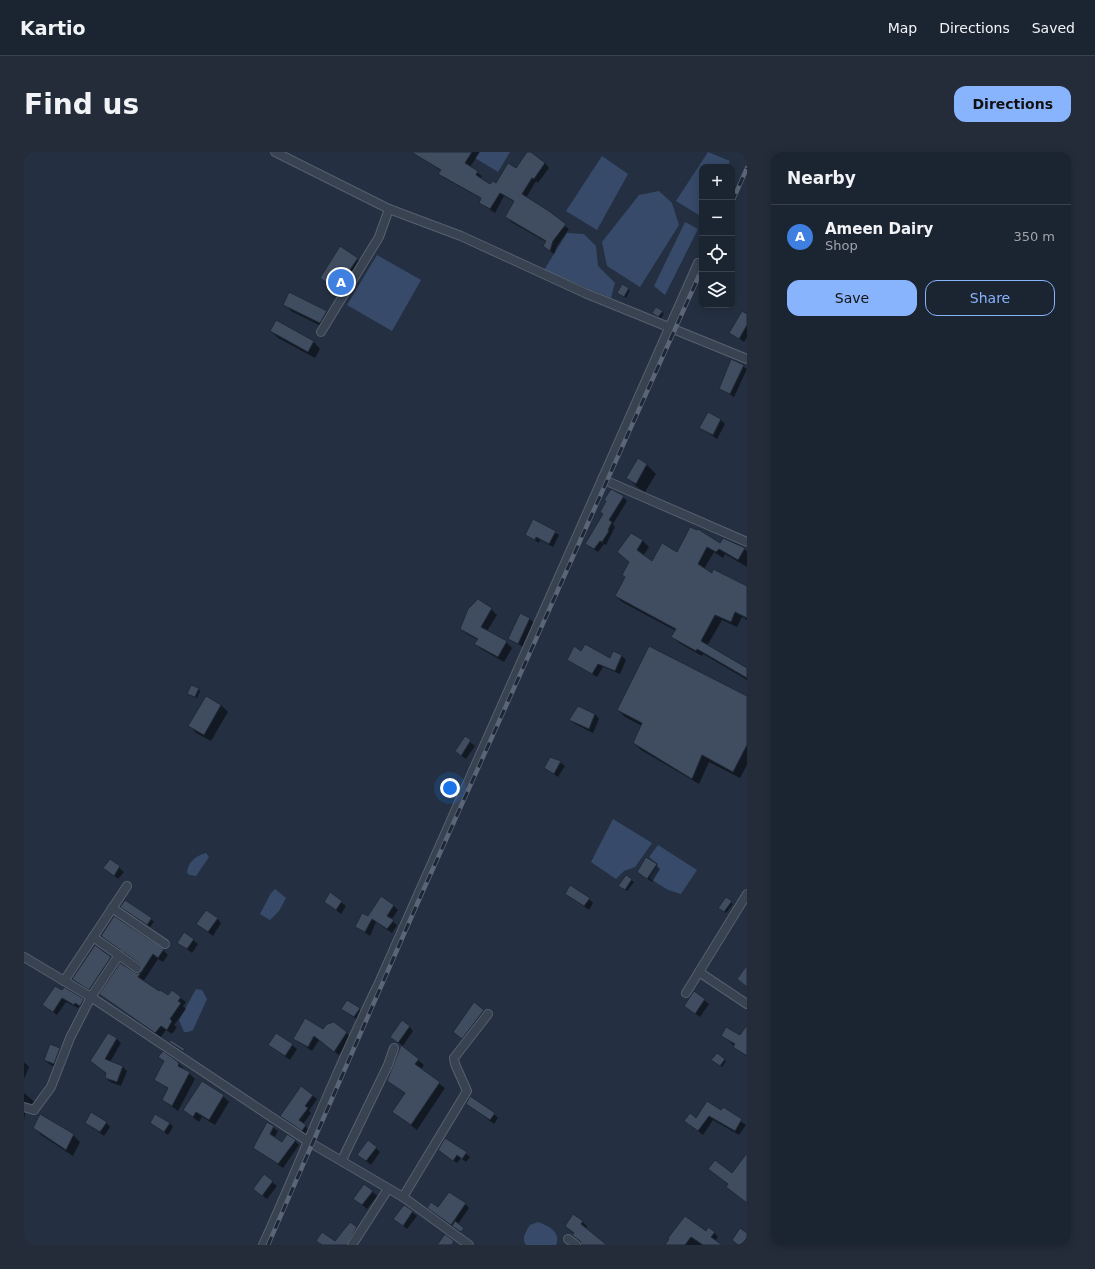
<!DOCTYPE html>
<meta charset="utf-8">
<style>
body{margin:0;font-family:"DejaVu Sans",sans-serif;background:#242c39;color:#f1f3f6}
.controls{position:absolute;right:12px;top:12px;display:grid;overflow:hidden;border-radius:8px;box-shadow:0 2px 10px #0003}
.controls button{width:36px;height:36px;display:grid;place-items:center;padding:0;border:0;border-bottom:1px solid #39414d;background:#1b2431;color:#f1f3f6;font:20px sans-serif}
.you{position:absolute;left:426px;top:636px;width:14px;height:14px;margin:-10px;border:3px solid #fff;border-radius:50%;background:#1a73e8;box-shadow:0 0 0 6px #1a73e833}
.badge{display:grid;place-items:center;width:26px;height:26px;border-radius:50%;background:#88b3fd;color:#fff;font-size:13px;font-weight:700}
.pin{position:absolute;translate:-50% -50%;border:2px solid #fff;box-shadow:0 1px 4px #0006}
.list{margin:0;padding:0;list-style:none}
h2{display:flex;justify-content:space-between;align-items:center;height:52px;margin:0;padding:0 16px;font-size:17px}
h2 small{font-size:13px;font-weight:400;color:#a0a4ab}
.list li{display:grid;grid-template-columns:26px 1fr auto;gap:12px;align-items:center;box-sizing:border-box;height:64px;padding:0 16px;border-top:1px solid #39414d}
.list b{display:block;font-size:15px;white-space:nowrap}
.list p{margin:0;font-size:13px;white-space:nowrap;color:#a0a4ab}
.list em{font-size:13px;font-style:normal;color:#a0a4ab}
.actions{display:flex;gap:8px;padding:12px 16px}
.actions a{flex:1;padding:9px 0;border:1px solid #88b3fd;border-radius:12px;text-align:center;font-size:14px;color:#88b3fd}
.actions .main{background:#88b3fd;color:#111}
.icon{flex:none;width:22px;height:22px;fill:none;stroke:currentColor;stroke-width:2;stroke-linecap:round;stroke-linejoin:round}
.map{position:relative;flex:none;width:723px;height:1093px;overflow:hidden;border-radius:12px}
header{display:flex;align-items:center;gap:24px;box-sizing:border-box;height:56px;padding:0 20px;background:#1b2431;border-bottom:1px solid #39414d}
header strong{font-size:19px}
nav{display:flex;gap:22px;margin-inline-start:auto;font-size:14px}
.intro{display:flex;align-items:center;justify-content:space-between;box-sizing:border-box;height:96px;padding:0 24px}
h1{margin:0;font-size:28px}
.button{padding:10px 18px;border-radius:12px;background:#88b3fd;color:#111;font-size:14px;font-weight:700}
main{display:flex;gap:24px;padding:0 24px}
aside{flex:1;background:#1b2431;border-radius:12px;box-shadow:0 2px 10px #0003}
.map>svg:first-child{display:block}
</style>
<header>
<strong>Kartio</strong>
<nav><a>Map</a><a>Directions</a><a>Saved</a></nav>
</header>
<div class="intro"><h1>Find us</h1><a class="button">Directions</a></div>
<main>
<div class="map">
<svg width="723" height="1093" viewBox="0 0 723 1093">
<rect width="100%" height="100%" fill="#243041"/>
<g fill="#374a69">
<path d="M 455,0 L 486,0 L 474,20 L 451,6 Z"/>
<path d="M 684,0 L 706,9 L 703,15 L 678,15 L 678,65 L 652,49 Z"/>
<path d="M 578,4 L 604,22 L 573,78 L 542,59 Z"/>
<path d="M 635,39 L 648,51 L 655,73 L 616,135 L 583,114 L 578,90 L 615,43 Z"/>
<path d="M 661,70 L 674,77 L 641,143 L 630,134 Z"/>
<path d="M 543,81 L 560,82 L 572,94 L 574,114 L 591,131 L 587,146 L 520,118 Z"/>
<path d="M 353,103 L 397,128 L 368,179 L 323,153 Z"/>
<path d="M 589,667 L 628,691 L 611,715 L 600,719 L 592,727 L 567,710 Z"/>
<path d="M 634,693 L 673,718 L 657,742 L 644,738 L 625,726 L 634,712 L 625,705 Z"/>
<path d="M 182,701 L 185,705 L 172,724 L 166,723 L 163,721 C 164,709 172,704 182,701 Z"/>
<path d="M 251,737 L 262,746 L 255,759 L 246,768 L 236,762 L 247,741 Z"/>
<path d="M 172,837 L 178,838 L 183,847 L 169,878 L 164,880 L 160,880 L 155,868 Z"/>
<path d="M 514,1070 C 525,1074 537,1080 532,1093 L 502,1093 C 497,1087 502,1079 506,1073 Z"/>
</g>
<g fill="#0007">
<path d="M 396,0 L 456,0 L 446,15 L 458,24 L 456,27 L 467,34 L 473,32 L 492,18 L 504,0 L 521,11 L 525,16 L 514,31 L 512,29 L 502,46 L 545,77 L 533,94 L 530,102 L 520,94 L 522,90 L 487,70 L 482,65 L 491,50 L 480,44 L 471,61 L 456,51 L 458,47 L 420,26 L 416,21 L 417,19 L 396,5 Z"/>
<path d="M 316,95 L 337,110 L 328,125 L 318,118 L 307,134 L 297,126 Z"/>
<path d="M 604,137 L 606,138 L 602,146 L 594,141 Z"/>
<path d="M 265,141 L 303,160 L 310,167 L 303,177 L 267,159 L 260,152 Z"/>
<path d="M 638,160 L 640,162 L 637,166 L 631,163 Z"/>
<path d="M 723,163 L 723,185 L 720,190 L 707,181 Z"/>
<path d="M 253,170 L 290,190 L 296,197 L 291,206 L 254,186 L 247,179 Z"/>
<path d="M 708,208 L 723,217 L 710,245 L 696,236 Z"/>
<path d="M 696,267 L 701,272 L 693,287 L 676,276 Z"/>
<path d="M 614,308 L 623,313 L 632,322 L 621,340 L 613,335 L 604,326 Z"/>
<path d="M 599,345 L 603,349 L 589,372 L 591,375 L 582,393 L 580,392 L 574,400 L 562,392 Z"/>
<path d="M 510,369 L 535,383 L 529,395 L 516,388 L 515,391 L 503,383 Z"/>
<path d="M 667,376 L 696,392 L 699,387 L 723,399 L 723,415 L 701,402 L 699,406 L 690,400 L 680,417 L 723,435 L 723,468 L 718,465 L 713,475 L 698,468 L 683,494 L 723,517 L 723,528 L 679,502 L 678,504 L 655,491 L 649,485 L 652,479 L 598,450 L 592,444 L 602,426 L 606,411 L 594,400 L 618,388 L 625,395 L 619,404 L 628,410 L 653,402 Z"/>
<path d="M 467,457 L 473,463 L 463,479 L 482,490 L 488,496 L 480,510 L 457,497 L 452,492 L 454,488 L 443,482 L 437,477 Z"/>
<path d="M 506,467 L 510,471 L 499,495 L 485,487 Z"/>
<path d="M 557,500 L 587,508 L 598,504 L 602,508 L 596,522 L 579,515 L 573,525 L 544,507 Z"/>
<path d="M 174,537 L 176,539 L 173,546 L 164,542 Z"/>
<path d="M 723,545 L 723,613 L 716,626 L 685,610 L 675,632 L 617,598 L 610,591 L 618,574 L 601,565 L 594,558 Z"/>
<path d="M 197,553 L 204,560 L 187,589 L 172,581 L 166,574 Z"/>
<path d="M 571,562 L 575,567 L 569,581 L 551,572 L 546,568 Z"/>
<path d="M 441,586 L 451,594 L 442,607 L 436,603 Z"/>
<path d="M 536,610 L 541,614 L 534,625 L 521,616 Z"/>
<path d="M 86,708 L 100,720 L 94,727 L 80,716 Z"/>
<path d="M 632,713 L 636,717 L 628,730 L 614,720 Z"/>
<path d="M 602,724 L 610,730 L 603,739 L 598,735 Z"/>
<path d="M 542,741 L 565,747 L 569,751 L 565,758 Z"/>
<path d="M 306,742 L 322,754 L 317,762 L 301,749 Z"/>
<path d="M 702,746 L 709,752 L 702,761 L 697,758 Z"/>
<path d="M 370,754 L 374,758 L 367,768 L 373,773 L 368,781 L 352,770 L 346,784 L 333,775 L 344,766 Z"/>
<path d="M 100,758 L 127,767 L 130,770 L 126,775 Z"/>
<path d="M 193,766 L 197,771 L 189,784 L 173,772 Z"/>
<path d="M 161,782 L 174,792 L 168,801 L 155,791 Z"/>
<path d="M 78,784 L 139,798 L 144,803 L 139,810 L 134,807 L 119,830 L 145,845 L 148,840 L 162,850 L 159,854 L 162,857 L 150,873 L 153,875 L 148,882 L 142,878 L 137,885 L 77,842 L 116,822 L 120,817 L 118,813 Z"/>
<path d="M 87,805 L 92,811 L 71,842 L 49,827 Z"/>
<path d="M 32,835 L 59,848 L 63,852 L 60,857 L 55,854 L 54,856 L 42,850 L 33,863 L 24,856 Z"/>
<path d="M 670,841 L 685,852 L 676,865 L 666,858 Z"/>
<path d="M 323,849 L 340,861 L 335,869 L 318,857 Z"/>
<path d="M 450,852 L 464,863 L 443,890 L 430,880 Z"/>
<path d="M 310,871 L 327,885 L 315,903 L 295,888 L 288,899 L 270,887 L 300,878 Z"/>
<path d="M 385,874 L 389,879 L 378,895 L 400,913 L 397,918 L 421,936 L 393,978 L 370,960 L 381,942 L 364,928 L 378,893 L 367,885 Z"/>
<path d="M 723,875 L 723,905 L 698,883 L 717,885 Z"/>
<path d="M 92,886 L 97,891 L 86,910 L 99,915 L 103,919 L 97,934 L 86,930 L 82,926 L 83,922 L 67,909 Z"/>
<path d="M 245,893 L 268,893 L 273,897 L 266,908 Z"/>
<path d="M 36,896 L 40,901 L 34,916 L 25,912 L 21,908 Z"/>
<path d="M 136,905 L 152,909 L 171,927 L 154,959 L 139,948 L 144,937 L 131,927 L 140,910 Z"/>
<path d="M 701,908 L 702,909 L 698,915 L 691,910 Z"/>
<path d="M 0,910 L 5,915 L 0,927 Z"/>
<path d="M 277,935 L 293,947 L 285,959 L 287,961 L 279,972 L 285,978 L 282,982 L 257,964 Z"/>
<path d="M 0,941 L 12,951 L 2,957 L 0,968 Z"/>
<path d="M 199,944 L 205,950 L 191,973 L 178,965 L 175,970 L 160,958 Z"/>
<path d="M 443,952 L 470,962 L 474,966 L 470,972 Z"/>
<path d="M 699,957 L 722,973 L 715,983 L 689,968 L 679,983 L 661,969 L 697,960 Z"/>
<path d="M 82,970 L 86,975 L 80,984 L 62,971 Z"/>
<path d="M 127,971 L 146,971 L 149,975 L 144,983 Z"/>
<path d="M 243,971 L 254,979 L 250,986 L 258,991 L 271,989 L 275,993 L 259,1016 L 230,996 Z"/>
<path d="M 10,976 L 49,983 L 56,990 L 49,1004 L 17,983 Z"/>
<path d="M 422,987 L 446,1005 L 442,1010 L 437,1006 L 433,1011 L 419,1001 Z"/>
<path d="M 352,996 L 356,1000 L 347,1013 L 334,1003 Z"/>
<path d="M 248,1030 L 253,1034 L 243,1047 L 235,1041 Z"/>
<path d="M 349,1040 L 353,1044 L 343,1057 L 331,1047 Z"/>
<path d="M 441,1052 L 445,1056 L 432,1075 L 438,1081 L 409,1060 L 414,1057 Z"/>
<path d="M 380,1054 L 393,1064 L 383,1077 L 371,1067 Z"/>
<path d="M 550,1063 L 563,1074 L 562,1077 L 581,1093 L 558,1093 L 550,1083 L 551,1081 Z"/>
<path d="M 332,1076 L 337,1080 L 330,1093 L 298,1093 L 293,1089 L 312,1091 Z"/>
<path d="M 690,1080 L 694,1085 L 691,1089 L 697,1093 L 642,1093 L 646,1087 Z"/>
</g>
<g fill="#404d61" stroke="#1f2938">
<path d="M 387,0 L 448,0 L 441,11 L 454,19 L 452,23 L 466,32 L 469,29 L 472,31 L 484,11 L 492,16 L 503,0 L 507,0 L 521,11 L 510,27 L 508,26 L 498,42 L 525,59 L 542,72 L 529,89 L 526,99 L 519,94 L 522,89 L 481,65 L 490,49 L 476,41 L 466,57 L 455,51 L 457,46 L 414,22 L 417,18 Z"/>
<path d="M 316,94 L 334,106 L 323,122 L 314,115 L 303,131 L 296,126 Z"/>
<path d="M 598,132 L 605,136 L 600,145 L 593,141 Z"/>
<path d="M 265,140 L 303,159 L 296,171 L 259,153 Z"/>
<path d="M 632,155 L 639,159 L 634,165 L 628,161 Z"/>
<path d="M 718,159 L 723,162 L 723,173 L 715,187 L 705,181 Z"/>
<path d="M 252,168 L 290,189 L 284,200 L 246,179 Z"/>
<path d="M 707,207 L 720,213 L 706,242 L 695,237 Z"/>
<path d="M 684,260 L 697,267 L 689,283 L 675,276 Z"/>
<path d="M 614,306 L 623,312 L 612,332 L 602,326 Z"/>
<path d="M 587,337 L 600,344 L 585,368 L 588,370 L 584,378 L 585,379 L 578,390 L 576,389 L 570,397 L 561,392 L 579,362 L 576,360 L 582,349 L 580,348 Z"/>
<path d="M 509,367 L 532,379 L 525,392 L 512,385 L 511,388 L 501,383 Z"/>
<path d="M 666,375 L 673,378 L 674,377 L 696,391 L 699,386 L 721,396 L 714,408 L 695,397 L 692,400 L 683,395 L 674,412 L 688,421 L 689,417 L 723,434 L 723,466 L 711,460 L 707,470 L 691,463 L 677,489 L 723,516 L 723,526 L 673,497 L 672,499 L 647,485 L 652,477 L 591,444 L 601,425 L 598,423 L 605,410 L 593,400 L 607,381 L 619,388 L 613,398 L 628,409 L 638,391 L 653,400 Z"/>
<path d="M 454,447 L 468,456 L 457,475 L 483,489 L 474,505 L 450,492 L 454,487 L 436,477 L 444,457 Z"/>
<path d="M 496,461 L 506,466 L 494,492 L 484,487 Z"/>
<path d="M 561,492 L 586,506 L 589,499 L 598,503 L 591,519 L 574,512 L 568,522 L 543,508 L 550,494 L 557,499 Z"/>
<path d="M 625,494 L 723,544 L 723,593 L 709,620 L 678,603 L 668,627 L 609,591 L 618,571 L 593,558 Z"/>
<path d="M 167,533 L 175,536 L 171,545 L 163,542 Z"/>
<path d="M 182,544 L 197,553 L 180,583 L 164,574 Z"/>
<path d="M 554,554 L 571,562 L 565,577 L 545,568 Z"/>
<path d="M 441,584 L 447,588 L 437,604 L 431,599 Z"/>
<path d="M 526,605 L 537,609 L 530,622 L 520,616 Z"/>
<path d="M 622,705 L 633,712 L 623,727 L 613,720 Z"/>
<path d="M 86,707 L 96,714 L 90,724 L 79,716 Z"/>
<path d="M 602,723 L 608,727 L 601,738 L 594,734 Z"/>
<path d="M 546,733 L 566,746 L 560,754 L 541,742 Z"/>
<path d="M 306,740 L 318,749 L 312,758 L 300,750 Z"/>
<path d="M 357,744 L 370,753 L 363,764 L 370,768 L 363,777 L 348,767 L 341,780 L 331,775 L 338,761 L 344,764 Z"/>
<path d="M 702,745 L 708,749 L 700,760 L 694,756 Z"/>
<path d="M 101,748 L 128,766 L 123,773 L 96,755 Z"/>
<path d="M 182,758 L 194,766 L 184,780 L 172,772 Z"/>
<path d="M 90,764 L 140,797 L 134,806 L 129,802 L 114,825 L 135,839 L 136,838 L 144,843 L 148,838 L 157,845 L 154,849 L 157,851 L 146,867 L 148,869 L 143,878 L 137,874 L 131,881 L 75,842 L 96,811 L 112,821 L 116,821 L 118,817 L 116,812 L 77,784 Z"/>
<path d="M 160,780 L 170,787 L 163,797 L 153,791 Z"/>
<path d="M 71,793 L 87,805 L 65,838 L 48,827 Z"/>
<path d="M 723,813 L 723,835 L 713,827 Z"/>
<path d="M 31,834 L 38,838 L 40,835 L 60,847 L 56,854 L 51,851 L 50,853 L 38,846 L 29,860 L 18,853 Z"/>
<path d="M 670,839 L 681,847 L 671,862 L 660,854 Z"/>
<path d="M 323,848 L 336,856 L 330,865 L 317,857 Z"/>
<path d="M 450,850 L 460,858 L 438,887 L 429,880 Z"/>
<path d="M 281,866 L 299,877 L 303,872 L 310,870 L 323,880 L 310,900 L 290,884 L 284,895 L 269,887 Z"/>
<path d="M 378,868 L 386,874 L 374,891 L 366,885 Z"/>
<path d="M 723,873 L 723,904 L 709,895 L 711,892 L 697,884 L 702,875 L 716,883 Z"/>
<path d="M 84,881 L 93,886 L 81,907 L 99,914 L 93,930 L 81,926 L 82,921 L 66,909 Z"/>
<path d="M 252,881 L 269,892 L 261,904 L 244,893 Z"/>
<path d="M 147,888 L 161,897 L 159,899 L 145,890 Z"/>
<path d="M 26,892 L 36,896 L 30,912 L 20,908 Z"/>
<path d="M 377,893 L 395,907 L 391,912 L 416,930 L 387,973 L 368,960 L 381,941 L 363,929 Z"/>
<path d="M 139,899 L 153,909 L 155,912 L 154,914 L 166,920 L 148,954 L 138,948 L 144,936 L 130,928 L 140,909 L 134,905 Z"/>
<path d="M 693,901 L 701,907 L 696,914 L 687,908 Z"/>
<path d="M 178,929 L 200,943 L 185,968 L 172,960 L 169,965 L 159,958 Z"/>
<path d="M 277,934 L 289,943 L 281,954 L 284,956 L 275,968 L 282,973 L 278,979 L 256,964 Z"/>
<path d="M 446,944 L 471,961 L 466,968 L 442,952 Z"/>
<path d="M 683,949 L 697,958 L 699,955 L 718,967 L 711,979 L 685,964 L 674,979 L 660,969 L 666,961 L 672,966 Z"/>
<path d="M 67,960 L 83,970 L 76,980 L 61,971 Z"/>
<path d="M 16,962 L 50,982 L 42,998 L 9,976 Z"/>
<path d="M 131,962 L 146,971 L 140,980 L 126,971 Z"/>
<path d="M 243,970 L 250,974 L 246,982 L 258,990 L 263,982 L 272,988 L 254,1012 L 229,996 Z"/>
<path d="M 421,986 L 443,1000 L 438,1007 L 433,1003 L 429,1009 L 414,998 Z"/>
<path d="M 344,988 L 353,995 L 342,1009 L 333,1003 Z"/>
<path d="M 723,1001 L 723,1051 L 702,1035 L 704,1032 L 684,1017 L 691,1008 L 708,1021 Z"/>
<path d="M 240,1022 L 249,1029 L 238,1044 L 229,1037 Z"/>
<path d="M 340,1032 L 349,1039 L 338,1053 L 329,1047 Z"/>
<path d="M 425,1040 L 442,1051 L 427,1073 L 403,1056 L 407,1050 L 414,1055 Z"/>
<path d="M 380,1053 L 389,1059 L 379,1074 L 369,1067 Z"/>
<path d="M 549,1062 L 559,1069 L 557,1072 L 583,1093 L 557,1093 L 556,1089 L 548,1083 L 550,1081 L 541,1074 Z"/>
<path d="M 661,1064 L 682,1079 L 684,1075 L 691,1080 L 687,1085 L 698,1093 L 679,1093 L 667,1085 L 661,1093 L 641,1093 L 645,1087 L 644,1086 Z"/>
<path d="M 431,1069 L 440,1076 L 437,1080 L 428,1074 Z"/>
<path d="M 326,1070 L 333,1075 L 323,1093 L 298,1093 L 292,1089 L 298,1080 L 311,1089 Z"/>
<path d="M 716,1076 L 723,1081 L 723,1093 L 714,1093 L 708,1088 Z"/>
<path d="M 421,1082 L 430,1089 L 428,1093 L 413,1093 Z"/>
</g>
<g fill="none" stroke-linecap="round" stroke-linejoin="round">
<g stroke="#56606e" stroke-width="10">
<g id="minor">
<path d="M 251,0 L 365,57 L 437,84 L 561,141 L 723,207"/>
<path d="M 297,180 L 355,85 L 365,57"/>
<path d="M 578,327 L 723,390"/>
<path d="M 88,756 L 141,792"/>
<path d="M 69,785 L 113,816"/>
<path d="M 0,805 L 67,845 L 285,990 L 379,1045 L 445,1093"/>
<path d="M 675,820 L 723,852"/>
<path d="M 40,829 L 103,734"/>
<path d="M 662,841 L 723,742"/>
<path d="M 0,955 L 10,958 L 27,935 L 46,886 L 67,845 L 95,803"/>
<path d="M 318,1008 L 364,913 L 370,896"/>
<path d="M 379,1045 L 443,939 L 431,912 L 430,906 L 464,862"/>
<path d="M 544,1087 L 552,1093"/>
<path d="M 239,1093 C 278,1007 312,918 354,833 L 674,111"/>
<path d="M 328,1093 L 364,1037"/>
</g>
</g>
<use href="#minor" stroke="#384251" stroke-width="8"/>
<g stroke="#5a6678" stroke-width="4.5">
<g id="rail">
<path d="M 708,50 L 723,16"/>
<path d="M 244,1093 L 394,750 L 678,117"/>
</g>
</g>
<use href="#rail" stroke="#1d2736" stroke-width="3" stroke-dasharray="9" stroke-linecap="butt"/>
</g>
</svg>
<div class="controls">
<button>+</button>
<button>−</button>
<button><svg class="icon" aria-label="locate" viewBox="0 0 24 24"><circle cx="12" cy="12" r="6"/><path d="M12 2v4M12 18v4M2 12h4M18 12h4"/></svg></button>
<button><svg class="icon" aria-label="layers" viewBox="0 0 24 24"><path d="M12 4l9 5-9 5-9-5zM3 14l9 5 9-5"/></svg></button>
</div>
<div class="you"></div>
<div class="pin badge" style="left:317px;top:130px;background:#3f7fe0">A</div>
</div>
<aside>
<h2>Nearby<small></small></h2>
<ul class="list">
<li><span class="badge" style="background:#3f7fe0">A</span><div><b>Ameen Dairy</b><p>Shop</p></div><em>350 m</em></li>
</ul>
<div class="actions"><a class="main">Save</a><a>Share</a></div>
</aside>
</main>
